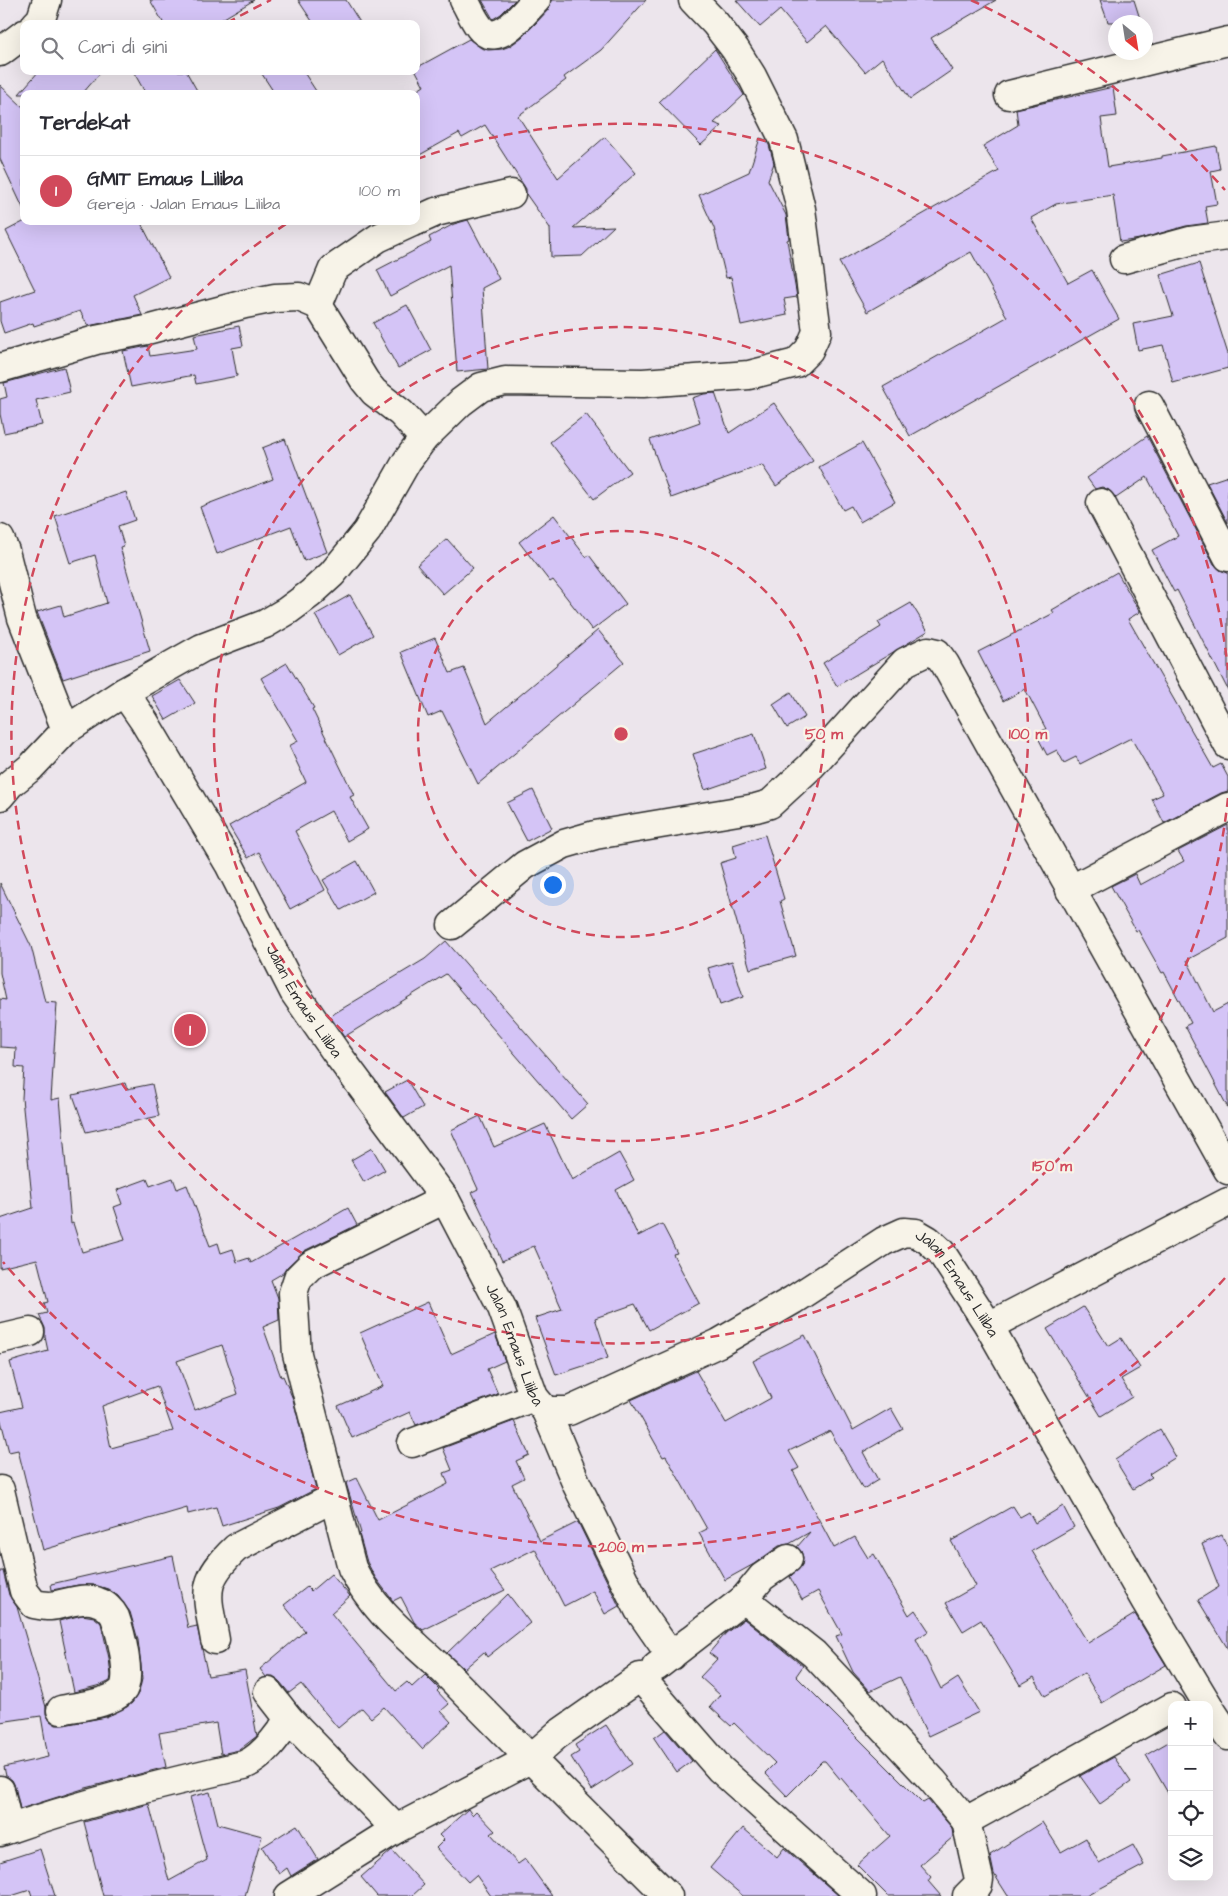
<!DOCTYPE html>
<html lang="id">
<meta charset="utf-8">
<style>
body{margin:0;font-family:"Architects Daughter",sans-serif;background:#f7f7f7;color:#2b2b33}
.controls{position:absolute;right:15px;bottom:15px;display:grid;overflow:hidden;border-radius:10px;box-shadow:0 5px 20px #0002}
.controls button{width:45px;height:45px;display:grid;place-items:center;padding:0;border:0;border-bottom:1px solid #e1e1e2;background:#fff;color:#2b2b33;font:25px sans-serif}
.compass{position:absolute;left:1108px;top:15px;width:45px;height:45px;border-radius:50%;background:#fff;box-shadow:0 5px 20px #0002;rotate:150deg}
.you{position:absolute;left:552px;top:884px;width:18px;height:18px;margin:-12px;border:4px solid #fff;border-radius:50%;background:#1a73e8;box-shadow:0 0 0 8px #1a73e833}
.badge{display:grid;place-items:center;width:32px;height:32px;border-radius:50%;background:#d1495b;color:#fff;font-size:16px;font-weight:700}
.pin{position:absolute;translate:-50% -50%;border:2px solid #fff;box-shadow:0 1px 5px #0006}
.list{margin:0;padding:0;list-style:none}
h2{display:flex;justify-content:space-between;align-items:center;height:65px;margin:0;padding:0 20px;font-size:21px}
h2 small{font-size:16px;font-weight:400;color:#7c7c81}
.list li{display:grid;grid-template-columns:32px 1fr auto;gap:15px;align-items:center;box-sizing:border-box;height:70px;padding:0 20px;border-top:1px solid #e1e1e2}
.list b{display:block;font-size:19px;white-space:nowrap}
.list p{margin:0;font-size:16px;white-space:nowrap;color:#7c7c81}
.list em{font-size:16px;font-style:normal;color:#7c7c81}
.icon{flex:none;width:28px;height:28px;fill:none;stroke:currentColor;stroke-width:2;stroke-linecap:round;stroke-linejoin:round}
.map{position:relative;flex:none;width:1228px;height:1896px;overflow:hidden}
.search{position:absolute;background:#fff;box-shadow:0 5px 20px #0002;left:20px;top:20px;width:400px;height:55px;display:flex;align-items:center;gap:12px;box-sizing:border-box;padding:0 18px;border-radius:10px;color:#7c7c81;font-size:19px}
.panel{position:absolute;background:#fff;box-shadow:0 5px 20px #0002;left:20px;top:90px;width:400px;height:135px;border-radius:10px}
.map>svg:first-child{display:block}
</style>
<div class="map">
<svg width="1228" height="1896" viewBox="0 0 1228 1896">
<rect width="100%" height="100%" fill="#ece5ec"/>
<filter id="ink" filterUnits="userSpaceOnUse"><feTurbulence type="fractalNoise" baseFrequency=".02" numOctaves="2"/><feDisplacementMap in="SourceGraphic" scale="10" xChannelSelector="R" yChannelSelector="G"/><feConvolveMatrix kernelMatrix="1 2 1 2 8 2 1 2 1" color-interpolation-filters="sRGB"/></filter>
<g filter="url(#ink)">
<g fill="#d4c4f6" stroke="#2b2b2b" fill-rule="evenodd">
<path d="M 150,0 L 254,0 L 214,24 L 164,24 Z"/>
<path d="M 298,0 L 346,0 L 361,24 L 314,24 Z"/>
<path d="M 482,0 L 515,0 L 501,14 L 493,19 Z"/>
<path d="M 551,0 L 646,0 L 601,50 L 564,77 L 566,80 L 518,116 L 558,178 L 605,137 L 636,173 L 573,228 L 614,226 L 582,256 L 551,257 L 550,228 L 526,194 L 526,189 L 485,125 L 462,138 L 459,133 L 416,157 L 416,91 L 424,86 L 416,71 L 416,68 L 469,39 L 481,48 L 488,50 L 502,49 L 510,46 L 522,37 L 536,23 L 548,10 Z"/>
<path d="M 736,0 L 996,0 L 931,38 L 952,70 L 910,99 L 882,58 L 865,72 L 826,26 L 807,42 L 780,10 L 760,27 Z"/>
<path d="M 1100,0 L 1134,0 L 1141,22 L 1108,22 Z"/>
<path d="M 715,49 L 744,95 L 714,123 L 722,126 L 701,145 L 659,102 Z"/>
<path d="M 39,71 L 102,71 L 82,94 L 19,94 Z"/>
<path d="M 133,71 L 186,71 L 199,94 L 146,94 Z"/>
<path d="M 260,71 L 303,71 L 318,94 L 275,94 Z"/>
<path d="M 0,85 L 24,108 L 24,210 L 0,159 Z"/>
<path d="M 1113,87 L 1117,116 L 1101,118 L 1108,167 L 1162,158 L 1162,156 L 1216,146 L 1220,169 L 1211,171 L 1217,204 L 1205,206 L 1208,223 L 1186,226 L 1140,239 L 1120,242 L 1113,195 L 1056,204 L 1031,218 L 1068,283 L 1092,270 L 1119,319 L 910,436 L 883,387 L 1007,317 L 971,252 L 867,312 L 839,262 L 999,171 L 983,146 L 1018,125 L 1016,109 Z"/>
<path d="M 760,138 L 766,140 L 769,145 L 774,163 L 768,180 L 786,215 L 789,239 L 787,240 L 797,297 L 784,299 L 787,315 L 741,325 L 731,277 L 726,278 L 714,228 L 699,195 L 749,172 Z"/>
<path d="M 468,220 L 499,279 L 482,288 L 488,369 L 457,372 L 449,265 L 390,296 L 377,270 L 431,242 L 429,237 L 454,224 Z"/>
<path d="M 25,221 L 140,221 L 169,277 L 133,295 L 142,315 L 88,326 L 80,311 L 34,326 L 33,323 L 4,333 L 0,321 L 0,302 L 35,290 L 6,231 Z"/>
<path d="M 1199,263 L 1228,354 L 1228,368 L 1173,383 L 1163,345 L 1138,350 L 1133,324 L 1173,316 L 1160,275 Z"/>
<path d="M 407,305 L 431,350 L 398,368 L 373,323 Z"/>
<path d="M 239,326 L 243,346 L 232,348 L 237,376 L 196,384 L 194,375 L 131,387 L 123,351 L 148,346 L 150,356 L 197,349 L 194,335 Z"/>
<path d="M 64,367 L 70,392 L 36,400 L 42,425 L 4,433 L 0,414 L 0,399 L 7,397 L 4,383 Z"/>
<path d="M 715,393 L 729,433 L 774,403 L 813,461 L 776,486 L 762,465 L 671,498 L 650,440 L 700,422 L 692,398 L 704,394 Z"/>
<path d="M 586,414 L 630,472 L 594,499 L 550,442 Z"/>
<path d="M 1147,436 L 1214,564 L 1220,570 L 1228,573 L 1228,690 L 1177,590 L 1174,592 L 1152,550 L 1178,536 L 1147,477 L 1116,498 L 1109,490 L 1102,487 L 1095,489 L 1087,478 Z"/>
<path d="M 285,439 L 327,552 L 304,561 L 291,526 L 217,554 L 200,507 L 273,479 L 262,448 Z"/>
<path d="M 862,443 L 895,502 L 860,522 L 851,506 L 843,510 L 819,467 Z"/>
<path d="M 1228,476 L 1228,523 L 1207,483 Z"/>
<path d="M 126,492 L 135,520 L 118,526 L 124,546 L 120,547 L 150,651 L 63,679 L 37,612 L 61,605 L 64,617 L 107,603 L 95,555 L 70,563 L 55,516 Z"/>
<path d="M 554,515 L 586,557 L 589,555 L 626,604 L 592,630 L 553,580 L 550,582 L 519,542 Z"/>
<path d="M 447,539 L 473,568 L 443,594 L 417,565 Z"/>
<path d="M 1117,572 L 1140,612 L 1128,619 L 1213,768 L 1221,764 L 1228,777 L 1228,791 L 1221,793 L 1164,823 L 1152,799 L 1163,794 L 1131,738 L 1080,764 L 1076,757 L 1064,763 L 1057,750 L 1047,755 L 1036,734 L 1046,729 L 1025,689 L 1003,701 L 978,652 L 1054,613 L 1052,610 Z"/>
<path d="M 350,595 L 373,635 L 338,655 L 315,615 Z"/>
<path d="M 911,603 L 928,631 L 837,686 L 823,663 L 881,627 L 878,622 Z"/>
<path d="M 598,630 L 624,662 L 478,784 L 442,711 L 428,717 L 401,652 L 435,638 L 450,673 L 464,668 L 487,723 Z"/>
<path d="M 287,663 L 314,708 L 312,709 L 354,795 L 350,797 L 368,829 L 347,841 L 331,811 L 295,831 L 325,890 L 290,909 L 259,852 L 248,858 L 229,826 L 306,782 L 289,746 L 298,741 L 261,678 Z"/>
<path d="M 180,680 L 195,703 L 166,720 L 152,696 Z"/>
<path d="M 791,692 L 805,717 L 787,728 L 773,704 Z"/>
<path d="M 754,734 L 766,769 L 705,790 L 693,754 Z"/>
<path d="M 533,790 L 552,828 L 527,841 L 507,803 Z"/>
<path d="M 1228,825 L 1228,938 L 1187,960 L 1213,1012 L 1228,1004 L 1228,1108 L 1185,1026 L 1191,1023 L 1164,972 L 1162,973 L 1138,930 L 1136,931 L 1111,886 L 1135,874 L 1140,885 L 1184,861 L 1178,851 Z"/>
<path d="M 765,835 L 784,899 L 780,901 L 796,956 L 750,969 L 720,863 L 736,858 L 733,845 Z"/>
<path d="M 357,861 L 374,892 L 341,910 L 323,880 Z"/>
<path d="M 0,883 L 31,946 L 45,1002 L 57,1003 L 51,1100 L 60,1098 L 71,1224 L 73,1223 L 82,1252 L 125,1240 L 114,1207 L 122,1204 L 117,1190 L 147,1179 L 150,1186 L 173,1178 L 177,1189 L 187,1185 L 210,1246 L 218,1243 L 221,1253 L 233,1249 L 237,1262 L 249,1258 L 251,1263 L 348,1208 L 357,1225 L 304,1251 L 287,1267 L 283,1273 L 271,1280 L 278,1298 L 279,1320 L 263,1327 L 281,1377 L 283,1376 L 293,1399 L 316,1489 L 279,1508 L 222,1526 L 216,1507 L 188,1514 L 187,1508 L 43,1550 L 18,1450 L 9,1452 L 0,1417 L 0,1412 L 22,1407 L 10,1362 L 48,1351 L 45,1337 L 45,1328 L 39,1315 L 47,1313 L 44,1303 L 48,1302 L 37,1259 L 0,1268 L 0,1219 L 33,1208 L 22,1098 L 24,1068 L 15,1067 L 16,1048 L 0,1047 L 0,999 L 6,1000 L 0,973 ZM 222,1345 L 238,1394 L 195,1410 L 177,1361 ZM 157,1386 L 173,1431 L 111,1448 L 102,1406 Z"/>
<path d="M 446,941 L 588,1104 L 571,1119 L 446,974 L 344,1037 L 330,1016 L 425,959 Z"/>
<path d="M 732,961 L 743,997 L 720,1005 L 708,968 Z"/>
<path d="M 407,1080 L 423,1107 L 404,1118 L 385,1092 Z"/>
<path d="M 125,1083 L 127,1089 L 152,1084 L 159,1116 L 86,1132 L 73,1095 Z"/>
<path d="M 480,1116 L 494,1147 L 545,1124 L 572,1180 L 619,1153 L 634,1180 L 616,1190 L 638,1236 L 662,1224 L 677,1253 L 673,1254 L 699,1303 L 649,1330 L 635,1304 L 595,1318 L 608,1358 L 556,1375 L 535,1318 L 562,1309 L 534,1246 L 502,1261 L 491,1237 L 493,1236 L 472,1192 L 478,1189 L 451,1130 Z"/>
<path d="M 372,1148 L 385,1170 L 364,1182 L 351,1160 Z"/>
<path d="M 428,1302 L 451,1354 L 495,1334 L 505,1361 L 487,1369 L 498,1394 L 416,1425 L 410,1412 L 352,1438 L 338,1406 L 383,1386 L 360,1333 Z"/>
<path d="M 1083,1307 L 1108,1346 L 1121,1338 L 1140,1368 L 1121,1379 L 1132,1397 L 1101,1416 L 1047,1329 Z"/>
<path d="M 805,1335 L 853,1430 L 891,1408 L 903,1429 L 863,1452 L 878,1480 L 863,1489 L 830,1431 L 789,1451 L 799,1468 L 793,1471 L 834,1548 L 855,1537 L 868,1558 L 874,1554 L 909,1615 L 915,1610 L 929,1631 L 916,1639 L 941,1689 L 958,1678 L 979,1712 L 928,1736 L 900,1677 L 870,1691 L 853,1672 L 836,1636 L 842,1634 L 818,1591 L 802,1600 L 790,1577 L 802,1565 L 803,1557 L 801,1551 L 797,1547 L 810,1532 L 789,1544 L 779,1546 L 754,1564 L 725,1580 L 699,1533 L 707,1529 L 666,1456 L 663,1457 L 631,1400 L 696,1371 L 726,1423 L 771,1398 L 753,1361 Z"/>
<path d="M 514,1421 L 529,1455 L 516,1461 L 524,1478 L 512,1484 L 540,1541 L 578,1522 L 619,1606 L 605,1614 L 593,1591 L 564,1606 L 535,1549 L 490,1571 L 505,1590 L 423,1630 L 414,1622 L 401,1597 L 393,1601 L 375,1577 L 367,1562 L 359,1534 L 361,1533 L 346,1483 L 357,1478 L 378,1520 L 448,1484 L 444,1473 L 452,1470 L 443,1448 Z"/>
<path d="M 1160,1430 L 1176,1457 L 1149,1474 L 1152,1477 L 1133,1489 L 1115,1460 Z"/>
<path d="M 1013,1506 L 1020,1517 L 1029,1512 L 1035,1523 L 1063,1506 L 1074,1527 L 1032,1551 L 1088,1643 L 1135,1614 L 1166,1665 L 1102,1703 L 1084,1673 L 1045,1696 L 1034,1677 L 1020,1685 L 981,1620 L 963,1631 L 946,1603 L 976,1586 L 951,1541 Z"/>
<path d="M 1222,1535 L 1228,1548 L 1228,1649 L 1198,1600 L 1219,1587 L 1202,1544 Z"/>
<path d="M 173,1556 L 188,1628 L 197,1626 L 208,1676 L 245,1670 L 257,1736 L 239,1750 L 221,1754 L 216,1723 L 159,1733 L 166,1767 L 86,1788 L 20,1809 L 15,1786 L 12,1780 L 6,1776 L 4,1767 L 48,1757 L 41,1716 L 0,1722 L 0,1571 L 3,1571 L 9,1595 L 17,1607 L 46,1707 L 46,1714 L 50,1721 L 56,1725 L 64,1725 L 106,1717 L 127,1707 L 132,1703 L 139,1692 L 142,1679 L 141,1665 L 138,1640 L 130,1612 L 118,1596 L 108,1589 L 94,1585 L 78,1585 L 52,1590 L 51,1584 Z"/>
<path d="M 331,1574 L 350,1596 L 331,1613 L 396,1691 L 407,1682 L 412,1687 L 425,1675 L 439,1689 L 437,1691 L 449,1704 L 441,1711 L 451,1722 L 422,1749 L 384,1707 L 371,1718 L 362,1708 L 338,1728 L 301,1684 L 289,1693 L 280,1682 L 273,1677 L 266,1677 L 260,1669 L 305,1631 L 284,1605 L 307,1587 L 311,1591 Z"/>
<path d="M 508,1594 L 530,1623 L 487,1657 L 484,1652 L 464,1669 L 447,1653 Z"/>
<path d="M 82,1615 L 94,1617 L 101,1623 L 109,1658 L 111,1676 L 110,1681 L 104,1684 L 74,1692 L 59,1621 Z"/>
<path d="M 744,1619 L 803,1666 L 796,1676 L 923,1803 L 928,1800 L 952,1828 L 953,1837 L 920,1865 L 931,1877 L 928,1881 L 941,1896 L 888,1896 L 857,1865 L 890,1836 L 841,1778 L 840,1779 L 825,1761 L 822,1761 L 787,1796 L 765,1773 L 775,1763 L 734,1723 L 731,1726 L 710,1707 L 720,1695 L 700,1677 L 717,1659 L 709,1653 L 726,1633 Z"/>
<path d="M 606,1725 L 632,1764 L 592,1790 L 571,1757 L 579,1752 L 575,1745 Z"/>
<path d="M 665,1730 L 692,1761 L 677,1772 L 654,1738 Z"/>
<path d="M 1172,1740 L 1172,1800 L 1146,1755 Z"/>
<path d="M 1114,1757 L 1131,1782 L 1100,1804 L 1080,1776 Z"/>
<path d="M 210,1792 L 218,1824 L 262,1836 L 245,1896 L 103,1896 L 84,1822 L 149,1804 L 169,1881 L 207,1860 L 190,1797 Z"/>
<path d="M 468,1809 L 472,1815 L 476,1811 L 495,1831 L 491,1834 L 518,1864 L 525,1859 L 552,1896 L 491,1896 L 476,1875 L 468,1882 L 436,1848 L 444,1840 L 439,1835 Z"/>
<path d="M 1042,1822 L 1061,1852 L 1086,1838 L 1099,1863 L 1133,1845 L 1144,1865 L 1086,1896 L 1008,1896 L 994,1874 L 990,1855 Z"/>
<path d="M 297,1825 L 318,1859 L 291,1876 L 287,1868 L 279,1874 L 262,1847 Z"/>
<path d="M 743,1828 L 777,1857 L 784,1848 L 839,1896 L 743,1896 L 710,1868 Z"/>
<path d="M 40,1849 L 55,1896 L 32,1896 L 30,1890 L 11,1896 L 0,1896 L 0,1862 Z"/>
<path d="M 392,1850 L 424,1885 L 412,1896 L 377,1896 L 361,1877 Z"/>
</g>
<g fill="none" stroke-linecap="round" stroke-linejoin="round">
<g stroke="#2b2b2b" stroke-width="31">
<g id="minor">
<path d="M 464,0 C 470,10 474,22 482,30 C 500,47 524,12 536,0"/>
<path d="M 36,24 L 41,19 L 47,0"/>
<path d="M 0,52 L 24,34"/>
<path d="M 1009,95 L 1228,41"/>
<path d="M 416,221 L 436,212 L 511,194"/>
<path d="M 1124,259 L 1190,241 L 1228,236"/>
<path d="M 318,305 L 333,269 L 378,238 L 415,221"/>
<path d="M 0,368 L 96,340 L 147,330 L 245,304 L 275,298 L 299,297 L 318,305 L 365,381 L 374,392 L 401,413 L 424,438"/>
<path d="M 1149,405 L 1228,557"/>
<path d="M 1101,503 L 1228,745"/>
<path d="M 0,539 L 5,551 L 22,618 L 66,730"/>
<path d="M 124,692 L 202,648 L 265,624 L 287,611 L 310,594 L 332,574 L 367,531 L 407,461 L 424,438 L 461,402 L 481,387 L 505,381 L 643,383 L 749,375 L 796,363 L 809,350 L 817,332 L 801,209 L 784,140 L 752,76 L 735,49 L 715,23 L 693,0"/>
<path id="s1" d="M 0,796 L 10,784 L 31,767 L 66,730 L 124,692 L 144,721 L 229,864 L 294,992 L 335,1051 L 445,1199 L 502,1308 L 534,1397 L 546,1411 L 569,1411 L 719,1343 L 793,1300 L 884,1241 L 904,1232 L 916,1233 L 928,1240 L 941,1252 L 989,1326 L 1146,1602 L 1208,1705"/>
<path d="M 1070,890 L 1228,807"/>
<path d="M 452,925 L 525,865 L 564,844 L 595,835 L 756,808 L 770,804 L 811,766 L 905,662 L 928,651 L 937,653 L 945,664 L 1228,1170"/>
<path d="M 445,1199 L 311,1265 L 298,1278 L 293,1293 L 297,1354 L 352,1568 C 377,1618 412,1639 450,1677 C 522,1751 595,1823 668,1896"/>
<path d="M 989,1326 L 1228,1202"/>
<path d="M 0,1339 L 30,1332"/>
<path d="M 546,1411 L 577,1485 L 639,1610 L 671,1656"/>
<path d="M 412,1443 L 534,1397"/>
<path d="M 0,1490 L 24,1591 L 34,1604 C 39,1605 45,1606 50,1606 C 65,1605 83,1595 98,1602 C 105,1604 112,1611 115,1617 C 120,1631 133,1680 122,1691 C 110,1704 78,1706 61,1710"/>
<path d="M 744,1599 L 814,1654 L 933,1781 L 966,1821 L 1172,1707"/>
<path d="M 215,1640 C 207,1594 199,1583 236,1548 L 333,1498"/>
<path d="M 656,1667 L 744,1599 L 762,1577 L 788,1559"/>
<path d="M 268,1692 L 289,1719"/>
<path d="M 1209,1707 L 1228,1736"/>
<path d="M 0,1790 L 9,1829"/>
<path d="M 966,1821 L 979,1879 L 978,1885 L 967,1896"/>
<path d="M 0,1832 C 80,1804 161,1784 244,1765 C 263,1757 278,1736 289,1719 L 396,1829"/>
<path d="M 289,1896 L 396,1829 L 530,1759 L 557,1735 L 640,1677 L 720,1769 L 862,1896"/>
</g>
</g>
<use href="#minor" stroke="#f7f3e8" stroke-width="28"/>
</g>
</g>
<g fill="none" stroke="#d1495b" stroke-width="2.5" stroke-dasharray="9 6">
<circle cx="621" cy="734" r="203"/>
<circle cx="621" cy="734" r="407"/>
<path d="M1228 798A610 610 0 1 1 289 222M417 159A610 610 0 0 1 1228 670"/>
<path d="M1225 1278A813 813 0 0 1 3 1262M227 23A813 813 0 0 1 271 0M971 0A813 813 0 0 1 1225 190"/>
</g>
<g text-anchor="middle" dominant-baseline="central" stroke-width="4.5" stroke-linejoin="round" paint-order="stroke">
<g font-size="16" fill="#2b2b2b" stroke="#f7f3e8">
<text stroke="none"><textPath href="#s1" startOffset="521">Jalan Emaus Liliba</textPath></text>
<text stroke="none"><textPath href="#s1" startOffset="1482">Jalan Emaus Liliba</textPath></text>
<text stroke="none"><textPath href="#s1" startOffset="926">Jalan Emaus Liliba</textPath></text>
</g>
</g>
<circle cx="621" cy="734" r="8" fill="#d1495b" stroke="#f7f3e8" stroke-width="2.5"/>
<g font-size="15" text-anchor="middle" font-weight="bold" fill="#d1495b" stroke="#f7f3e8" stroke-width="4.5" stroke-linejoin="round" paint-order="stroke">
<text x="824" y="739">50 m</text>
<text x="1028" y="739">100 m</text>
<text x="1052" y="1171">150 m</text>
<text x="621" y="1552">200 m</text>
</g>
</svg>
<div class="controls">
<button>+</button>
<button>−</button>
<button><svg class="icon" aria-label="locate" viewBox="0 0 24 24"><circle cx="12" cy="12" r="6"/><path d="M12 2v4M12 18v4M2 12h4M18 12h4"/></svg></button>
<button><svg class="icon" aria-label="layers" viewBox="0 0 24 24"><path d="M12 4l9 5-9 5-9-5zM3 14l9 5 9-5"/></svg></button>
</div>
<svg class="compass" viewBox="-18 -18 36 36"><path d="M0-13l5 13h-10z" fill="#e53935"/><path d="M0 13l5-13h-10z" fill="#7c7c81"/></svg>
<div class="you"></div>
<div class="pin badge" style="left:190px;top:1030px">1</div>
<div class="search"><svg class="icon" aria-label="search" viewBox="0 0 24 24"><circle cx="10" cy="10" r="6"/><path d="M15 15l6 6"/></svg>Cari di sini</div>
<section class="panel">
<h2>Terdekat<small></small></h2>
<ul class="list">
<li><span class="badge">1</span><div><b>GMIT Emaus Liliba</b><p>Gereja · Jalan Emaus Liliba</p></div><em>100 m</em></li>
</ul>
</section>
</div>
